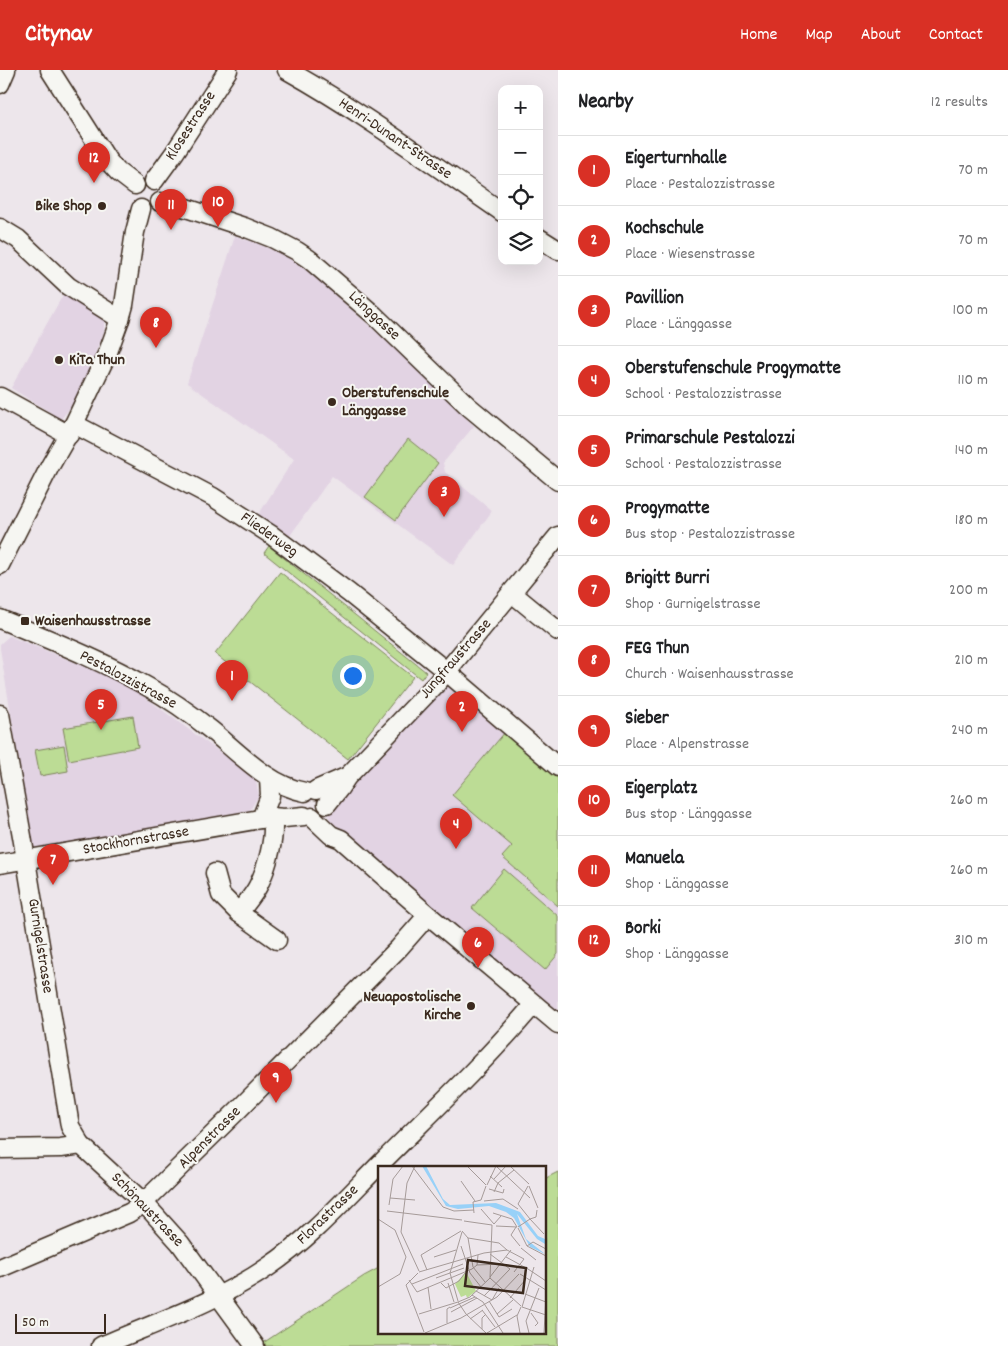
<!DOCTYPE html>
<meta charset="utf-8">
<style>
body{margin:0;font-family:Dekko,sans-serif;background:#f6f6f6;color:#202124}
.controls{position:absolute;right:15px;top:15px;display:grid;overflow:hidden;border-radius:10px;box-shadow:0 5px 20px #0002}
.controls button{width:45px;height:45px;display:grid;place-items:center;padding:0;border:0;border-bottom:1px solid #e0e0e0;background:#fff;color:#202124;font:25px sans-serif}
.scale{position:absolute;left:15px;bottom:12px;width:91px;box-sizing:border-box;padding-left:5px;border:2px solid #3b2a1e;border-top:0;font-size:14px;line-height:18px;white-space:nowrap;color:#3b2a1e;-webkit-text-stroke:4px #f6f6f2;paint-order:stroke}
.you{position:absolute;left:352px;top:605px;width:18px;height:18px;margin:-12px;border:4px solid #fff;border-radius:50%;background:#1a73e8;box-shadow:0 0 0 8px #1a73e833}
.badge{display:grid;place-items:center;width:32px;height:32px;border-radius:50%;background:#d93025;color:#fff;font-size:16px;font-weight:700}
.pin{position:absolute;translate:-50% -41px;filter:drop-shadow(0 1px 2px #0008)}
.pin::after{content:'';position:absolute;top:26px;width:18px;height:15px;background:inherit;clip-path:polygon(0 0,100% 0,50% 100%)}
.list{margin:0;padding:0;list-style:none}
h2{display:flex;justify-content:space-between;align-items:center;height:65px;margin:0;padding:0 20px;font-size:21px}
h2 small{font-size:16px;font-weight:400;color:#757577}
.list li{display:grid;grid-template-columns:32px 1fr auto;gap:15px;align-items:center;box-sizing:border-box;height:70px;padding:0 20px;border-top:1px solid #e0e0e0}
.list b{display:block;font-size:19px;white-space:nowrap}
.list p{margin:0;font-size:16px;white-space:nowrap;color:#757577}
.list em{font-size:16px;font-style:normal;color:#757577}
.icon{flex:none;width:28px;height:28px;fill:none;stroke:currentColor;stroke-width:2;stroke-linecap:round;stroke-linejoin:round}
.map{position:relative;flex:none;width:558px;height:1276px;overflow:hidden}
header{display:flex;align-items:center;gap:30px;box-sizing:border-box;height:70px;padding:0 25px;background:#d93025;color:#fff}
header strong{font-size:24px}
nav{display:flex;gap:28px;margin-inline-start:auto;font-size:18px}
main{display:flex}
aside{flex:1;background:#fff}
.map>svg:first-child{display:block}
</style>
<header>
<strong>Citynav</strong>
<nav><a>Home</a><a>Map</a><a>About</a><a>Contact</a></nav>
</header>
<main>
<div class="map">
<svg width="558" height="1276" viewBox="0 0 558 1276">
<rect width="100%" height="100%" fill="#ede6eb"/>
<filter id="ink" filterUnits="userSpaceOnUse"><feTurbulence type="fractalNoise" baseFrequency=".02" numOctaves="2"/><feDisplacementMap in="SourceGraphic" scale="10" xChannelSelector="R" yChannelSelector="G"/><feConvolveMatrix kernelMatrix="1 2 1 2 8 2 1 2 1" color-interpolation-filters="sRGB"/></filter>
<g filter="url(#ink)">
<g fill="#e2d3e3">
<path d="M 235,166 L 258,174 L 281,184 L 295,192 L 315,207 L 406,289 L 474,356 L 443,393 L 445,402 L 492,441 L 453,495 L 332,406 L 287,470 L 255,450 L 294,389 L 187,313 Z"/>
<path d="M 64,223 L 99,247 L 104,251 L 104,261 L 77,329 L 61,349 L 11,318 Z"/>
<path d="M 9,566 L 124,612 L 255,708 L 259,725 L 250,740 L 34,780 L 0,579 L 0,574 Z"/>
<path d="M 447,602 L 558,697 L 558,954 L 337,759 L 330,750 L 326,738 Z"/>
</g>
<g fill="#bcdc95" stroke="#7c835a">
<path d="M 408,369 L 438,393 L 396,450 L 365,427 Z"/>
<path d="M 269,476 L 426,602 L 421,609 L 264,483 Z"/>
<path d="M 280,502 L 413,607 L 348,689 L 215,584 Z"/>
<path d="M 133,646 L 138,677 L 69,690 L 63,658 Z"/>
<path d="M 506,661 L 558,705 L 558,836 L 502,787 L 512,776 L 452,725 Z"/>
<path d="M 64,675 L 68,701 L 40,706 L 35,680 Z"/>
<path d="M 504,799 L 558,846 L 558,884 L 545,900 L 472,838 Z"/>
<path d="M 558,1102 L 558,1276 L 261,1276 L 260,1275 L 364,1206 L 379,1198 L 379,1262 L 544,1262 L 544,1109 Z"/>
</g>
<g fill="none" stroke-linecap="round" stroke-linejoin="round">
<g stroke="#3b2a1e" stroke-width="21">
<g id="minor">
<path d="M 50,0 L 108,91 L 118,102 L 135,115"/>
<path d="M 287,0 C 362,42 431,93 502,142"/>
<path d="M 0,14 L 6,0"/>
<path d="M 154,111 L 175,82 L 228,0"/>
<path d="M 160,132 L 183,137 L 244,157 L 272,168 L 297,181 L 309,189 L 374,245 L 468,336 L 558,411"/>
<path d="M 0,158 L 18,169 L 68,216 L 120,249"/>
<path d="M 539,168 L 558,180"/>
<path d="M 0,327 L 69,365"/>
<path d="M 74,354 L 213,427 L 270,464 L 349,523 L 441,597 L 558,697"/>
<path d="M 0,495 L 50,396 L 74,354 L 108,282 L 120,249 L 124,235 L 135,162 L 141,139"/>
<path d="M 512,523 L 558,561"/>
<path d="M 0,549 C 50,570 101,590 148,617 C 170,629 191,644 211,660 C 238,682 269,716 305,722"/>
<path d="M 0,644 L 22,766 L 70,1056 L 81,1075 L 144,1133 L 180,1173 L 255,1276"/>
<path d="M 316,720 L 346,707"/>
<path d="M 327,734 L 339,719 L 347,707 L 437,613 L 558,466"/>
<path d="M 312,747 L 331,765 L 341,769 L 428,845 L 558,954"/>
<path d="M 261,749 L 270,726 L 269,708"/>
<path d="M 0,794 L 272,747 L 284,748 L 304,746"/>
<path d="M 215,803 L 221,825 L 239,843 L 277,870"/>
<path d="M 239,843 C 245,834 253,826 258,816 C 267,798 276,767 272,747"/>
<path d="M 0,1079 L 61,1078 L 81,1075"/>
<path d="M 0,1198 L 129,1143 L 140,1136 L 239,1039 L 399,878 L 428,845"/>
<path d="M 101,1276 C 157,1252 217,1232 268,1197 C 311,1168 346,1128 382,1092 C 434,1040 487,990 534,934"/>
</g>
</g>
<use href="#minor" stroke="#f6f6f2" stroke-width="18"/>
</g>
</g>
<g fill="#3b2a1e" stroke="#f6f6f2" stroke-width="2">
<circle cx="102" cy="136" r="5"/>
<circle cx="59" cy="290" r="5"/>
<circle cx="332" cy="332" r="5"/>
<rect x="20" y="546" width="10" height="10" rx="2.5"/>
<circle cx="471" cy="936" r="5"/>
</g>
<g text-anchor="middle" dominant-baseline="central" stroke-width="4" stroke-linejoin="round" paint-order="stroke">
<g font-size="16" fill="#3b2a1e" stroke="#f6f6f2">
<text transform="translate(191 56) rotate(-57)">Klosestrasse</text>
<text transform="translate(395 69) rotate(34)">Henri-Dunant-Strasse</text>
<text transform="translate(374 246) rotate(43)">Länggasse</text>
<text transform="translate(269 465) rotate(35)">Fliederweg</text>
<text transform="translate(456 589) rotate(-49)">Jungfraustrasse</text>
<text transform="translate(128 610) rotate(28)">Pestalozzistrasse</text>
<text transform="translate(136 771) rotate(-10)">Stockhornstrasse</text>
<text transform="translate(40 876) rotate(81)">Gurnigelstrasse</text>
<text transform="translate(210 1068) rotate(-45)">Alpenstrasse</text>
<text transform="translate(147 1140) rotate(46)">Schönaustrasse</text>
<text transform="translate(328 1145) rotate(-44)">Florastrasse</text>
</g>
<g font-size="16" font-weight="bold" fill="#3b2a1e" stroke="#f6f6f2" text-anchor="start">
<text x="92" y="136" text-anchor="end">Bike Shop</text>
<text x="69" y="290">KiTa Thun</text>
<text x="342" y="323">Oberstufenschule<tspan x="342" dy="18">Länggasse</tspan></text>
<text x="35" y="551">Waisenhausstrasse</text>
<text x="461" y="927" text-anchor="end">Neuapostolische<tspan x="461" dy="18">Kirche</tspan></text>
</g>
</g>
<g transform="translate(378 1096)">
<rect width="168" height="168" fill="#ede6eb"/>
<path d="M 88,106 L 98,125 L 89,132 L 88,129 L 83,131 L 77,118 Z" fill="#bcdc95"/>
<path d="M 44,0 L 48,0 L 65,33 L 72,39 L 118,37 L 142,46 L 160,70 L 167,73 L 167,78 L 159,73 L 139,48 L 148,73 L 167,88 L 152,81 L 136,52 L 128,46 L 111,40 L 80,43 L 68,40 Z" fill="#98d1f8"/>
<path fill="none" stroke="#a69b99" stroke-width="1" d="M 34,0 L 65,41 L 76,45 L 96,44M 37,0 L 29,17 L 23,66 L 41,105M 89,0 L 108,19M 118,0 L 152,32M 132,0 L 151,18M 112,10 L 124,21M 116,13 L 128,0M 83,15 L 97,35M 109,19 L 118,0M 151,20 L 160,42M 111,23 L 125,27 L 126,23M 116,26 L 120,17 L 136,4M 12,32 L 37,34M 106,35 L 125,33 L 140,43M 11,39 L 15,13 L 25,0M 103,43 L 116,58 L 123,50M 159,44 L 158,51 L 152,53 L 166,68M 9,45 L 84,54M 96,47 L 95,36 L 103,34 L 108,20M 115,47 L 134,53 L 139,61M 0,53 L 17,64 L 28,91 L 22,108 L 0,121M 86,55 L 114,59M 118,60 L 139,61M 138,61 L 133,69 L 142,80M 140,61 L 152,53 L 140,38 L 150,20M 140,62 L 149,80 L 168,90M 84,65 L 90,72 L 121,77 L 129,84M 90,72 L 95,101 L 107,116M 83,80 L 92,107 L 103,121M 149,80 L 155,76 L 168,83M 143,82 L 158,94M 112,88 L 132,103M 56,91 L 78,84M 128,91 L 150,103M 99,99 L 124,98M 150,103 L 168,115M 49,104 L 43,89 L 83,65M 41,106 L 106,87 L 129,84 L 146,93 L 136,106M 40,107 L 28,119 L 46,166M 142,108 L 168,124M 112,111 L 133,84M 58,112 L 86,102M 112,112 L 143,140M 31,114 L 39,126 L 94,103 L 99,99 L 100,89M 63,117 L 68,122 L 81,115 L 87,107M 70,117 L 76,136M 34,118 L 85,98M 50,121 L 53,143M 98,125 L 114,134 L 121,122M 147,128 L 168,136M 94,129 L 105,136 L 125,167M 106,130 L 132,103M 132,132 L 148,113M 80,135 L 72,107 L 84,66M 111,135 L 121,151 L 134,143M 80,136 L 92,131 L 112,112 L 114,59M 80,136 L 88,148 L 108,167M 144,141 L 168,149M 144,141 L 156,101M 72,142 L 97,131M 104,144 L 117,161M 73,146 L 99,132M 153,147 L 160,157 L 157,160M 41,148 L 80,136M 119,148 L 135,134M 92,153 L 105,144M 69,157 L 69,143 L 72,141M 104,163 L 104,152 L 107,149M 47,167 L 83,152 L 119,131 L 141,108M 109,167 L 139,149M 142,167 L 139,150 L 143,141M 151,167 L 148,155 L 161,122M 166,167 L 168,130"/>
<path fill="#3b2a1e" fill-opacity="0.15" stroke="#3b2a1e" stroke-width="2.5" d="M 90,94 L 148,102 L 145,127 L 87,120 Z"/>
<rect width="168" height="168" fill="none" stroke="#3b2a1e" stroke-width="2.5"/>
</g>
</svg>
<div class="controls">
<button>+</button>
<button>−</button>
<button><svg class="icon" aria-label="locate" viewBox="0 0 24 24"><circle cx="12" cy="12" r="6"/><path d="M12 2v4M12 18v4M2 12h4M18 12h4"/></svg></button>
<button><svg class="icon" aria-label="layers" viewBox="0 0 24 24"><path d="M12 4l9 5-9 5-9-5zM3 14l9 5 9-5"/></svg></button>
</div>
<div class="scale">50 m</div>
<div class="you"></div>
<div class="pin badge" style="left:232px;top:631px">1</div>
<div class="pin badge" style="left:462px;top:662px">2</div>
<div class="pin badge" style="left:444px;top:447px">3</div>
<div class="pin badge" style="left:456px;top:779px">4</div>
<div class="pin badge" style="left:101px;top:660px">5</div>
<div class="pin badge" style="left:478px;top:898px">6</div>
<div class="pin badge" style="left:53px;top:815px">7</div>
<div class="pin badge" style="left:156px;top:278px">8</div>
<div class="pin badge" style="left:276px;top:1033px">9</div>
<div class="pin badge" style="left:218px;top:157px">10</div>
<div class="pin badge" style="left:171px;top:160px">11</div>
<div class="pin badge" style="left:94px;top:113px">12</div>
</div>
<aside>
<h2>Nearby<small>12 results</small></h2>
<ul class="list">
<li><span class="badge">1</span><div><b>Eigerturnhalle</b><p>Place · Pestalozzistrasse</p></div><em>70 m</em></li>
<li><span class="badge">2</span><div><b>Kochschule</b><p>Place · Wiesenstrasse</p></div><em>70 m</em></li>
<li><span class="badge">3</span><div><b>Pavillion</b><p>Place · Länggasse</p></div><em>100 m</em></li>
<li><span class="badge">4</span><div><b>Oberstufenschule Progymatte</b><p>School · Pestalozzistrasse</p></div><em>110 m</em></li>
<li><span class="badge">5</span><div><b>Primarschule Pestalozzi</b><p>School · Pestalozzistrasse</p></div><em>140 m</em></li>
<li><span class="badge">6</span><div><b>Progymatte</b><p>Bus stop · Pestalozzistrasse</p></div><em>180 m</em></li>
<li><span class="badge">7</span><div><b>Brigitt Burri</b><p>Shop · Gurnigelstrasse</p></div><em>200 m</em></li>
<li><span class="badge">8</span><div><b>FEG Thun</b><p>Church · Waisenhausstrasse</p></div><em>210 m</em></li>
<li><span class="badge">9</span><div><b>Sieber</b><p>Place · Alpenstrasse</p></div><em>240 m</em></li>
<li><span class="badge">10</span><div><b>Eigerplatz</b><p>Bus stop · Länggasse</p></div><em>260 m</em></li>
<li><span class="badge">11</span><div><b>Manuela</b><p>Shop · Länggasse</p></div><em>260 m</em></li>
<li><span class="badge">12</span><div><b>Borki</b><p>Shop · Länggasse</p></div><em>310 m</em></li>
</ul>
</aside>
</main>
